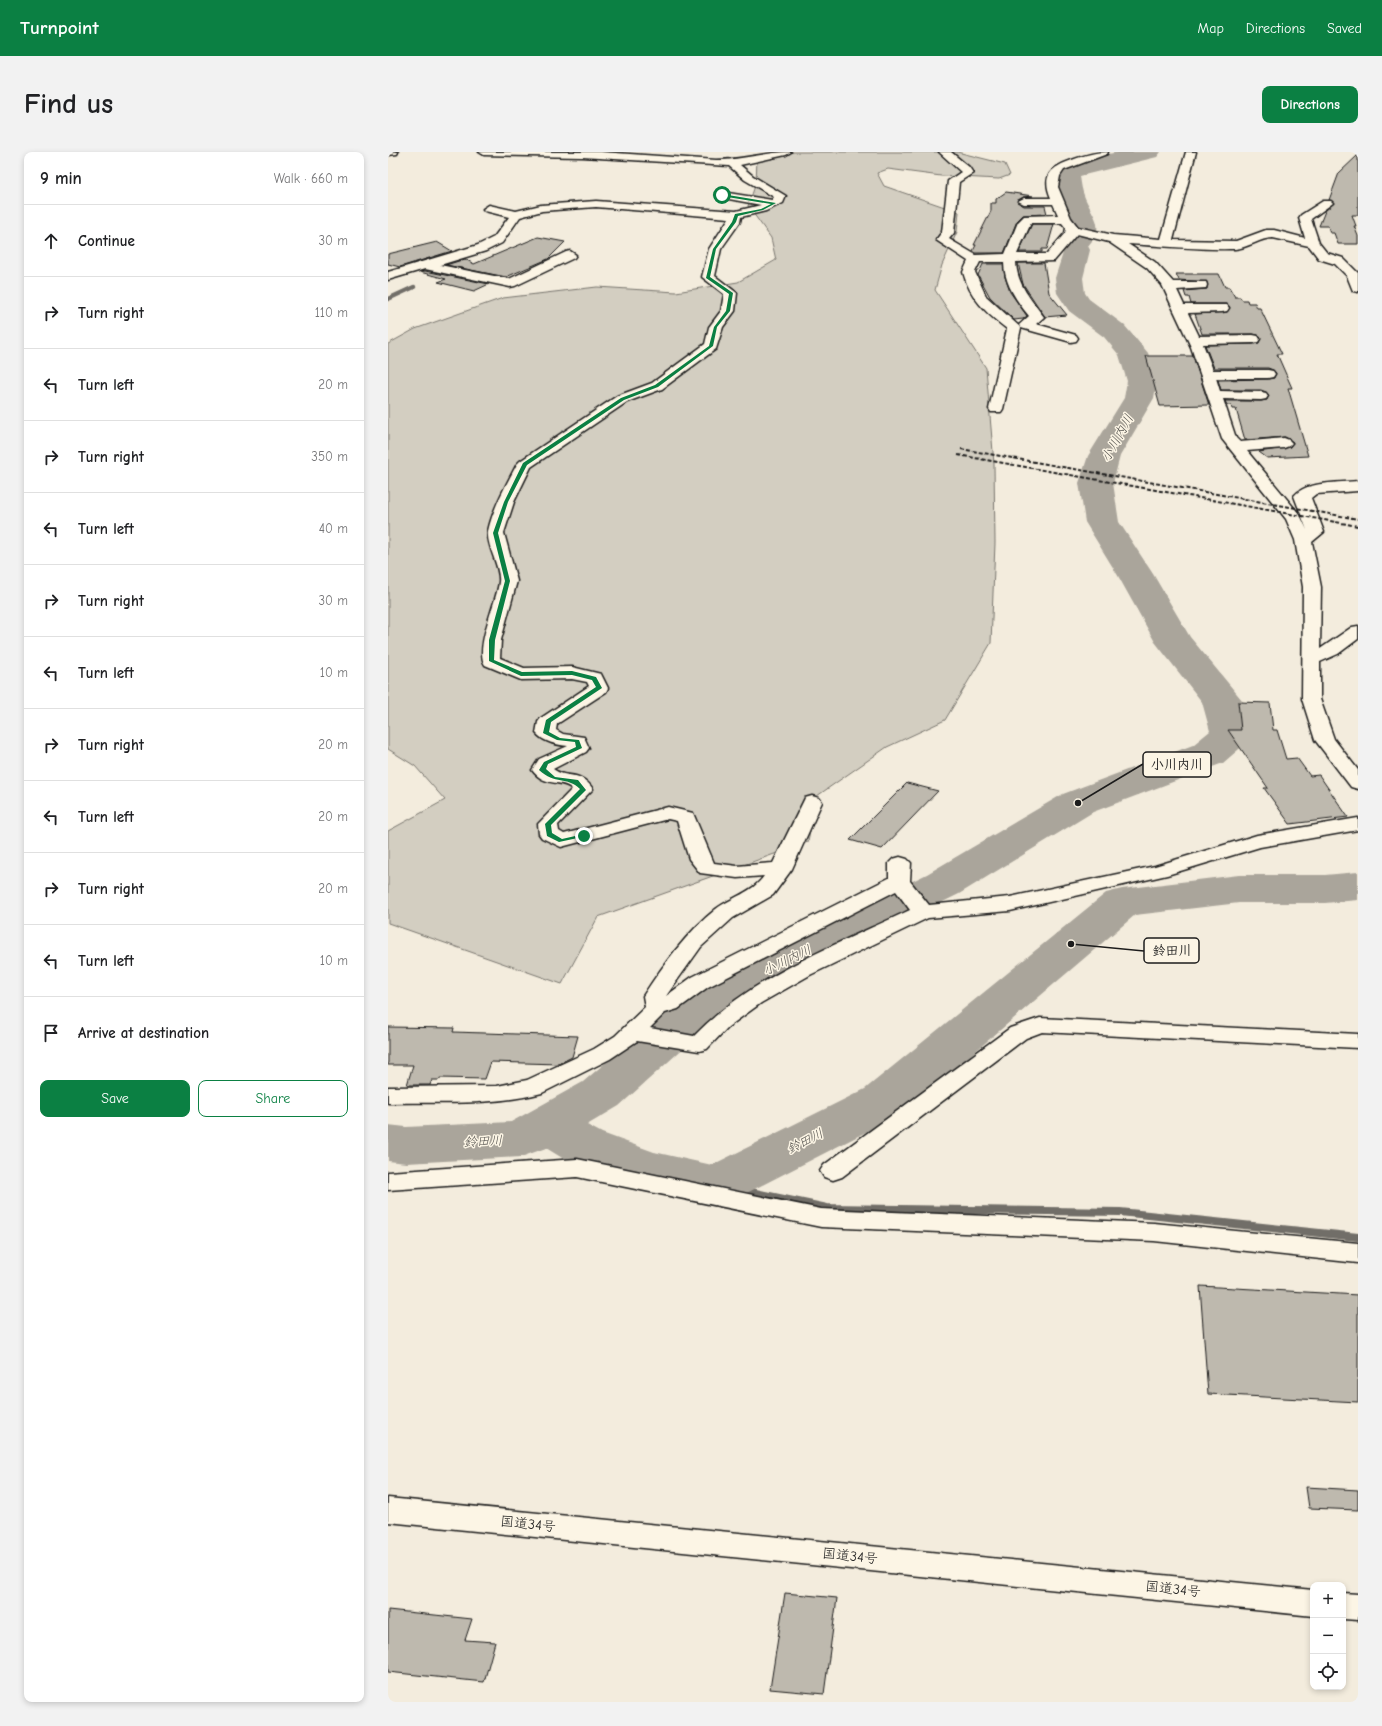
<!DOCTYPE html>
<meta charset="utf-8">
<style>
body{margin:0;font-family:"Comic Neue","Klee One",sans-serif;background:#f2f2f2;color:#202124}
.controls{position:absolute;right:12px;bottom:12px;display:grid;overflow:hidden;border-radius:8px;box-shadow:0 2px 6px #0003}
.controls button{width:36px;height:36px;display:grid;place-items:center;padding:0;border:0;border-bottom:1px solid #e0e0e0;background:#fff;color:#202124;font:20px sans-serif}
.stop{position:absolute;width:12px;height:12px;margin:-9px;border:3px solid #0b8043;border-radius:50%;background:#fff}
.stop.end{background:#0b8043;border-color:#fff;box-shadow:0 1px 4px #0008}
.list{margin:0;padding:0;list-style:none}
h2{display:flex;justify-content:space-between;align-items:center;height:52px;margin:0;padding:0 16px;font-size:17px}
h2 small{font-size:13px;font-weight:400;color:#757577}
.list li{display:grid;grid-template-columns:26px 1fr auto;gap:12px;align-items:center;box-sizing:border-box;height:72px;padding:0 16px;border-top:1px solid #e0e0e0}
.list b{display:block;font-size:15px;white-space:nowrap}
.list em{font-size:13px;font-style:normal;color:#757577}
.actions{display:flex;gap:8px;padding:12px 16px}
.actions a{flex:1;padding:9px 0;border:1px solid #0b8043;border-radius:8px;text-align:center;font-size:14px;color:#0b8043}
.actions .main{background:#0b8043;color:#fff}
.icon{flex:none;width:22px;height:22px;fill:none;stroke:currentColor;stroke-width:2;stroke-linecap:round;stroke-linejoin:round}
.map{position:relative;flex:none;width:970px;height:1550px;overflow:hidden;border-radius:8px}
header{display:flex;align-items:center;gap:24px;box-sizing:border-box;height:56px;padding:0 20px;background:#0b8043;color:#fff}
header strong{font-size:19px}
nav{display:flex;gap:22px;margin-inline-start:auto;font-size:14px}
.intro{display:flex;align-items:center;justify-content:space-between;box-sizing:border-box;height:96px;padding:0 24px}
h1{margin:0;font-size:28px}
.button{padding:10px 18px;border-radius:8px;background:#0b8043;color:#fff;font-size:14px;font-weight:700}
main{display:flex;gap:24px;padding:0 24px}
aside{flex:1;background:#fff;border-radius:8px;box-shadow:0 2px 6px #0003}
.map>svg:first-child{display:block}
</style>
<header>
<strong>Turnpoint</strong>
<nav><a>Map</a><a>Directions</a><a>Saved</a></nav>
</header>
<div class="intro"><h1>Find us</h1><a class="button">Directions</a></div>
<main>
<aside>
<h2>9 min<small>Walk · 660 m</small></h2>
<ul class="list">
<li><svg class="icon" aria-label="ahead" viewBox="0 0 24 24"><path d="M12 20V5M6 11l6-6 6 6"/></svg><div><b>Continue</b></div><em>30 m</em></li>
<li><svg class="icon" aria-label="right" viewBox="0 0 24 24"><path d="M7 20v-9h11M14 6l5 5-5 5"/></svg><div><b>Turn right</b></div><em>110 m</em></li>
<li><svg class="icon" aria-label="left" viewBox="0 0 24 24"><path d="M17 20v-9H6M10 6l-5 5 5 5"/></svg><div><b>Turn left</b></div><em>20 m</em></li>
<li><svg class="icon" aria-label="right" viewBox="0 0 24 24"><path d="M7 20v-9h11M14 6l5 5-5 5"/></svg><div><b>Turn right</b></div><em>350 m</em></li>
<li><svg class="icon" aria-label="left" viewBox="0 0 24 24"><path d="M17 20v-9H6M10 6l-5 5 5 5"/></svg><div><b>Turn left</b></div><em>40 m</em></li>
<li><svg class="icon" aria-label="right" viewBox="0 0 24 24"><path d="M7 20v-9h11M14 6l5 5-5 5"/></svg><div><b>Turn right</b></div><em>30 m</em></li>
<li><svg class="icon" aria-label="left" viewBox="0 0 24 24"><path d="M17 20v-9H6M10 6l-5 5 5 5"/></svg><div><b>Turn left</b></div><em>10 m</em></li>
<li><svg class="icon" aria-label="right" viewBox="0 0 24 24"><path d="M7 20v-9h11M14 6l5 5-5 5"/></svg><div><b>Turn right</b></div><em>20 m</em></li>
<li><svg class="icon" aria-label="left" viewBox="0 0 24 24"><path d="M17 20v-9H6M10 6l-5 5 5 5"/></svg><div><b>Turn left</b></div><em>20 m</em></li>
<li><svg class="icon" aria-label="right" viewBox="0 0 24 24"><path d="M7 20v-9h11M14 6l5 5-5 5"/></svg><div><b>Turn right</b></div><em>20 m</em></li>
<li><svg class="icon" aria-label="left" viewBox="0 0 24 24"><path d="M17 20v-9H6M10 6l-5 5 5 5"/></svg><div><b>Turn left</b></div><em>10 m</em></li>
<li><svg class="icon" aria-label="arrive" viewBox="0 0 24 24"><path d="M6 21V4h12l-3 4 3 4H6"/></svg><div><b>Arrive at destination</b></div></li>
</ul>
<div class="actions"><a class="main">Save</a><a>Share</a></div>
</aside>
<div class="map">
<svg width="970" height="1550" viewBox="0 0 970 1550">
<rect width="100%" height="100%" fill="#f3ecdd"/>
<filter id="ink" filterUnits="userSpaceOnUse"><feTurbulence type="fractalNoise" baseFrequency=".025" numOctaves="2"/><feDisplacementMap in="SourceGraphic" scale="8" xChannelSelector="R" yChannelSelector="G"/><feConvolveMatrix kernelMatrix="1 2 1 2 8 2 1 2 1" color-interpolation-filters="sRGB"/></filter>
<g filter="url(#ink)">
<path fill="#d3cec1" stroke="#78756e" d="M 402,0 L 569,0 L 617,12 L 622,23 L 611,27 L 553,24 L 500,17 L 489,21 L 496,34 L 571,60 L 569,80 L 554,113 L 547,138 L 598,216 L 606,312 L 607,391 L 603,491 L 557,568 L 499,595 L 429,644 L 420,690 L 210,765 L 174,832 L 0,771 L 0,679 L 57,648 L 27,614 L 0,597 L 0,192 L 27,177 L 115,146 L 209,135 L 288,140 L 350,130 L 388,108 L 383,86 L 360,54 L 368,31 L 369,7 Z"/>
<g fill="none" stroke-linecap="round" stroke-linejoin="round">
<path stroke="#716e68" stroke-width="4.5" d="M 0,147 L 26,135"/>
<path stroke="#716e68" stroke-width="8" d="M 330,1033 L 439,1056 L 732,1060 L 970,1085"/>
<path fill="#aaa59b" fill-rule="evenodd" d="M 730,0 L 773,0 L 769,5 L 692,24 C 693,32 694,39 697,46 C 706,66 718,74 700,94 L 702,98 L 695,126 L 697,141 L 701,147 L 736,173 L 755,195 L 760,201 L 769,229 L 766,246 L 732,304 L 725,331 L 731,370 L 765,422 L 802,485 L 854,548 L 864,582 L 858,591 L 835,611 L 705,660 L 571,742 L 372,840 L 329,866 L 231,954 L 199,973 L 214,981 L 266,1000 L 324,1013 L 477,937 L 718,741 L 734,737 L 851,723 L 937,723 L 970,720 L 970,748 L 937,751 L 851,751 L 747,763 L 515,961 L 349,1046 L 330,1052 L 255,1035 L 176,1007 L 158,996 L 133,1005 L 18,1011 L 0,1009 L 0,973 L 18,975 L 123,970 L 195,930 L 295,844 L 338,820 L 539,722 L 675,642 L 805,593 L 822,579 L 814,550 L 767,490 L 729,422 L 697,370 L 691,331 L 700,304 L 736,246 L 739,229 L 731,203 L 716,185 L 681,159 L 669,141 L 667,126 L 676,98 L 674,93 L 684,81 L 685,73 L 672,44 L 667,22 C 678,7 713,4 730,0 Z"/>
</g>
<g fill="#beb9ae" stroke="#1c1c1c">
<path d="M 970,3 L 970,63 L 964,63 L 968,74 L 966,74 L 970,84 L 970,92 L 950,92 L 946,81 L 942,81 L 940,74 L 931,74 L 937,59 L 946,51 L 941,48 L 951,21 Z"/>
<path d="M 618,40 L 645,44 L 635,45 L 629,50 L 636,54 L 657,54 L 659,62 L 635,63 L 629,69 L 616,101 L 588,101 L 585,99 L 588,93 L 586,93 L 603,59 L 603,51 L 608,51 L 608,47 Z"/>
<path d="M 644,72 L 666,72 L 659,97 L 654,97 L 654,100 L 631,100 Z"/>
<path d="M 150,85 L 177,90 L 160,107 L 118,125 L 58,113 L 77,107 L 86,112 Z"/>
<path d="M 49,90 L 64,99 L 12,115 L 0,112 L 0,102 Z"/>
<path d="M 630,111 L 656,111 L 661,141 L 679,163 L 657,165 L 635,132 Z"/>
<path d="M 595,112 L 615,112 L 617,125 L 622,140 L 639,164 L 635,167 L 626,168 L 602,145 L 590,123 Z"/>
<path d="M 37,119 L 101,132 L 86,139 L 50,130 L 58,127 L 32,120 Z"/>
<path d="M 788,122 L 831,122 L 837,135 L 841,135 L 847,145 L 852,145 L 854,148 L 859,148 L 860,151 L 867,151 L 869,156 L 872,156 L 894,202 L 889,202 L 904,236 L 900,236 L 920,304 L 879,306 L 871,300 L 902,295 L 905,290 L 897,285 L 857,288 L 848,257 L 844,257 L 843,253 L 839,253 L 837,249 L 873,249 L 879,248 L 881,243 L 878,240 L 873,238 L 833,238 L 830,228 L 880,227 L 886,226 L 888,221 L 885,218 L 880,216 L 826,216 L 817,193 L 865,192 L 871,191 L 873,186 L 870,183 L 865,182 L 814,182 L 807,162 L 839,160 L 842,155 L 839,152 L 803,152 L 801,145 L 798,145 L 796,139 L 819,137 L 819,130 L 791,128 Z"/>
<path d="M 758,204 L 805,204 L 821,253 L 772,254 Z"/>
<path d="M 850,550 L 882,551 L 885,578 L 889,578 L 898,607 L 909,606 L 922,624 L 931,623 L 960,665 L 902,672 L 876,636 L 880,636 L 840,578 L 853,578 Z"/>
<path d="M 519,631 L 550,639 L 494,697 L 462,688 Z"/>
<path d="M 0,875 L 66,876 L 65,880 L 190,884 L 184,905 L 170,912 L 103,910 L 97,927 L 52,926 L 51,928 L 44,928 L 42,933 L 19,933 L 25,913 L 0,913 Z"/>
<path d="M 812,1134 L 970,1143 L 970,1250 L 820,1242 Z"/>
<path d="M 918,1335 L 970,1338 L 970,1358 L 921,1356 Z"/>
<path d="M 397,1441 L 449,1446 L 436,1542 L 382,1537 Z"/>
<path d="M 0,1458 L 84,1467 L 77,1488 L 107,1490 L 96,1530 L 0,1520 Z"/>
</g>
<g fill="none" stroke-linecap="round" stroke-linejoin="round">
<g stroke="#1c1c1c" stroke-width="3">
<g id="minor">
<path d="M 0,0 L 10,0 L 9,2 L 0,3 Z"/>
<path d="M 91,0 L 213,0 L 328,8 C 354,8 377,0 403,0 L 398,3 L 352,13 L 365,24 L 398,44 L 395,51 L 378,59 L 353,65 L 352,70 L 333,97 L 327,124 L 349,141 L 347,159 L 335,175 L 328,197 L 274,237 L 239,250 L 143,315 L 126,350 L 116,381 L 129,429 L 113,488 L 112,506 L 136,516 L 184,515 L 213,522 L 220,536 L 218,540 L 169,572 L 168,578 L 175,582 L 196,585 L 201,596 L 198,600 L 165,617 C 180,628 191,617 205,637 L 170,673 L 171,679 L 176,682 L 280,655 L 305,661 L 326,711 L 349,714 L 385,711 L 417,646 L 424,644 L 431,646 L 434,650 L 404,717 L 385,743 L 345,766 L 313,795 L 278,844 L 304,825 L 501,726 L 501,711 L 505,707 L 512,705 L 519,707 L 523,711 L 522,729 L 541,753 L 622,745 L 767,714 L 869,683 L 970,666 L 970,678 L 872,695 L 779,723 L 622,759 L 540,766 L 422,823 L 373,851 L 340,875 L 319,897 L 311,899 L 249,889 L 222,907 L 154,941 C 104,954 51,950 0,951 L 0,935 L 109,934 L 139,928 L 206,897 L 227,884 L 257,855 L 255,844 C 276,812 298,781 328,757 C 344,745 364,741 376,724 L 349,726 L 312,721 L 301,707 L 289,669 L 280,667 L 173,695 L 154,686 L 151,682 L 150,672 L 184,637 C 174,627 157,636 144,618 L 151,607 L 180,594 C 169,593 155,590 148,581 L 150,570 L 153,566 L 201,534 L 199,530 L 184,527 L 133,528 L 97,513 C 86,497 109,449 111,430 C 113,415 98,394 100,379 C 105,356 118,333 129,312 L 132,309 L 229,244 L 264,231 L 317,192 L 321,175 L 333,159 L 336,142 L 314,125 L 321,97 L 341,66 L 208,55 L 154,59 L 132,65 L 114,91 L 98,99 L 52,113 L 121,127 L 178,100 L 182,99 L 188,103 L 186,106 L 127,134 L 122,135 L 37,117 L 0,128 L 0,120 L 90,93 L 106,85 L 121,65 L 97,59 L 95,57 L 101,53 L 128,59 L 153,53 L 208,49 L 348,59 L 373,53 L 330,45 L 328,43 L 330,41 L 334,40 L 384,48 L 386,45 L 357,28 L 341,14 L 194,5 L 96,3 ZM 508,739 L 522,758 C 448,793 364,824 306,884 L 262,876 L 277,861 L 290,857 L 320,835 Z"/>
<path d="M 551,0 L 563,0 L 581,15 L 585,21 L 571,30 L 566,81 L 561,87 L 588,103 L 617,102 L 630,70 L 636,64 L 670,63 L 665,52 L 636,52 L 630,49 L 636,46 L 663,46 C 653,23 664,15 684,8 C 697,3 707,0 720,0 L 719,2 L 676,18 L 672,24 L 670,35 L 683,66 L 690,75 L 725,83 L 773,87 L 798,0 L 808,0 L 785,88 L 848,89 L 878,78 L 886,78 L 917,86 L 911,66 L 913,63 L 935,49 L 943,49 L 945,51 L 923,67 L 931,91 L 939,101 L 955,106 L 970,121 L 970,140 L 965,139 L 959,124 L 947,112 L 931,107 L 921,94 L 885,86 C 872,86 860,96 847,97 C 812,98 776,94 740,92 L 767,110 L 785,130 L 818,130 L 819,133 L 818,136 L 789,138 L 796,153 L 839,153 L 841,156 L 839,159 L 834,160 L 800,161 L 811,184 L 865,183 L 870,184 L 872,187 L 870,190 L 865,191 L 815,192 L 825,218 L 880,218 L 885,219 L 887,222 L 885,225 L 880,226 L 828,226 L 832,239 L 873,240 L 878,241 L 880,244 L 878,247 L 873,248 L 835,247 L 848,286 L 852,290 L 896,286 L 901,288 L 904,291 L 901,294 L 896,296 L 859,299 L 912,363 L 919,378 L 906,344 C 917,329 953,331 970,329 L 970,339 L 928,342 L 923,346 L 936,380 L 924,390 L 933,435 L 932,497 L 964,475 L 970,474 L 970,487 L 950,502 L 932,510 L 932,547 L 946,587 L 970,618 L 970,637 L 963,635 L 927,588 L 914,547 L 915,435 L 907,388 L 898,367 L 834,287 L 803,195 L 774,133 L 759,116 L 721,90 L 689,82 L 666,109 L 628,110 C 629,133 643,147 656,165 L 648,172 L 688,183 L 690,186 L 688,189 L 683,190 L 633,176 L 631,173 L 641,164 C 628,148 616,131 616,110 L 592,110 L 587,120 L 598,144 L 633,176 L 615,257 L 613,260 L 603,260 L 601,257 L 619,177 C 598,161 582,146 575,120 L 580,109 L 548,88 L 554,80 L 560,29 L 573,20 ZM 643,71 L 674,71 L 678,76 L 677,81 L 659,102 L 629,102 Z"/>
<path d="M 652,866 L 970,882 L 970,896 L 654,880 L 638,886 L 454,1025 L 445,1028 L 436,1025 L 432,1019 L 436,1013 L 622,876 Z"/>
<path d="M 189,1007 L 433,1057 L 766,1071 L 970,1091 L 970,1111 L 766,1089 L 433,1075 L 189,1025 L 0,1038 L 0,1020 Z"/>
</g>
</g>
<g stroke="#1c1c1c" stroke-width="3">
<g id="highway">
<path d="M 0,1346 L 925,1438 L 925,1464 L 0,1370 Z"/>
<path d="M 955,1441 L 970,1442 L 970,1468 L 955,1467 Z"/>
</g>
</g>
<use href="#minor" fill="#fcf5e5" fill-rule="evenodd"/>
<use href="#highway" fill="#fcf5e5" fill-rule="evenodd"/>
<g stroke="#1c1c1c" stroke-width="2" stroke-dasharray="4 2" stroke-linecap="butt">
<path d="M 573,297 L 970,367"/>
<path d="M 570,303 L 970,374"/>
</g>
</g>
</g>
<path fill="#0b8043" d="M 334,42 L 388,51 L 375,58 L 350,64 L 348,70 L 328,97 L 322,125 L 345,141 L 342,159 L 329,175 L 325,194 L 270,235 L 236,248 L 139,313 L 120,350 L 110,381 L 122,429 L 107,488 L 106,508 L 134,520 L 184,519 L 208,525 L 214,536 L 163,570 L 161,580 L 172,586 L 191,588 L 194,596 L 160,612 L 158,617 L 167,625 L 190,628 L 198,638 L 163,673 L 164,681 L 174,687 L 196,682 L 199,684 L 171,690 L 159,684 L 157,672 L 192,637 C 179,624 167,633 151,618 L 156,610 L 188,595 L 187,590 L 169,588 L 155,581 L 158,568 L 208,535 L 204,528 L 184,523 L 133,524 L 101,509 L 101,488 L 117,429 L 105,381 L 116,350 L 135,311 L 233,246 L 267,233 L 321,194 L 326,175 L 338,159 L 341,142 L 318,126 L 325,97 L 344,70 L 347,62 L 373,57 L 383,52 L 333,44 Z"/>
<g text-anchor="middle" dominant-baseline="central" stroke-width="3" stroke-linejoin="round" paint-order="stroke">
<g font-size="13" font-style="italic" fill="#55534f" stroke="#fcf5e5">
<text transform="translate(729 286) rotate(-61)">小川内川</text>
<text transform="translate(399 808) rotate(-26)">小川内川</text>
<text transform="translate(95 989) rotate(-3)">鈴田川</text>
<text transform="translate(417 989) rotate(-27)">鈴田川</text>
</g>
<g font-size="14" fill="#1c1c1c" stroke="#fcf5e5">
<text transform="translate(140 1372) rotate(6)">国道34号</text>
<text transform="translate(462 1404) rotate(6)">国道34号</text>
<text transform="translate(785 1437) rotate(6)">国道34号</text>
</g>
</g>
<path fill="none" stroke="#1c1c1c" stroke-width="1.5" d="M690 651L755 612M683 792L756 799"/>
<g fill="#1c1c1c" stroke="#fcf5e5" stroke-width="1.5">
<circle cx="690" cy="651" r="4"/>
<circle cx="683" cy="792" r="4"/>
</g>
<g fill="#fcf5e5" stroke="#1c1c1c" stroke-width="1.5">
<rect x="755" y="600" width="68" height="25" rx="4"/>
<rect x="756" y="786" width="55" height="25" rx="4"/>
</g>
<g font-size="13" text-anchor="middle" font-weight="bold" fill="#1c1c1c">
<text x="789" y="617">小川内川</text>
<text x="784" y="803">鈴田川</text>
</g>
</svg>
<div class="controls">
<button>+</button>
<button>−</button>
<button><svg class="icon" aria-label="locate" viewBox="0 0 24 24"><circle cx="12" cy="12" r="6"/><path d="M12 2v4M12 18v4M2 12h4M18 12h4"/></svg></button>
</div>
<div class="stop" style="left:334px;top:43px"></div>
<div class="stop end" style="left:196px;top:684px"></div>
</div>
</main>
